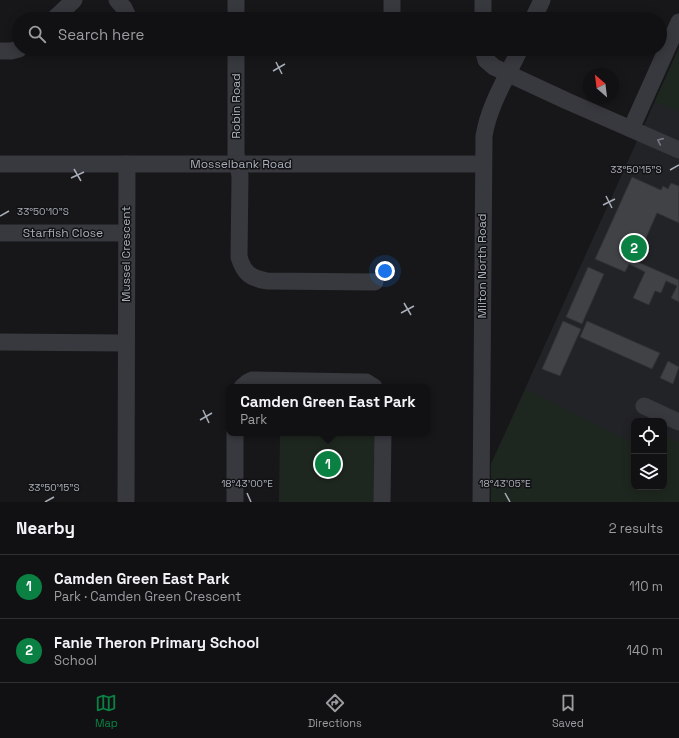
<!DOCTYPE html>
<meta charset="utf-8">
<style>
body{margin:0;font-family:"Space Grotesk",sans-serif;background:#1a1a1c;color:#f1f3f6}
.controls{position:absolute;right:12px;bottom:12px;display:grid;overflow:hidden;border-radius:8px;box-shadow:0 2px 10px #0003}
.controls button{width:36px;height:36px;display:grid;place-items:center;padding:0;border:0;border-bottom:1px solid #303133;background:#111113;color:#f1f3f6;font:20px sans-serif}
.compass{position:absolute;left:583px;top:68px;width:36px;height:36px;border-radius:50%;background:#111113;box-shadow:0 2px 10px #0003;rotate:332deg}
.you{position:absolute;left:385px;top:271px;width:14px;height:14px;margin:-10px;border:3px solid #fff;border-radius:50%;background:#1a73e8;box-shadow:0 0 0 6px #1a73e833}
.badge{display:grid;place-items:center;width:26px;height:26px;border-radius:50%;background:#0b8043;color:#fff;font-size:13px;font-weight:700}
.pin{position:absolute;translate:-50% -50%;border:2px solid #fff;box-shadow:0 1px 4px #0006}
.popup{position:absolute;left:226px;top:384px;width:204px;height:52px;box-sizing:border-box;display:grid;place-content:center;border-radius:8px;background:#111113;filter:drop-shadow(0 1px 3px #0005);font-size:13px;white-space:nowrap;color:#9c9da0}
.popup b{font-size:15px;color:#f1f3f6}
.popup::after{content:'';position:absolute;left:50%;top:100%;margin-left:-8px;border:8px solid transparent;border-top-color:#111113}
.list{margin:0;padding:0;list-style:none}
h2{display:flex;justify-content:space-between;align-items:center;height:52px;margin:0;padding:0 16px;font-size:17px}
h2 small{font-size:13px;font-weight:400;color:#9c9da0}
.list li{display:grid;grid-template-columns:26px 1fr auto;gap:12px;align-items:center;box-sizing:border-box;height:64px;padding:0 16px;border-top:1px solid #303133}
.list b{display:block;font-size:15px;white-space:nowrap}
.list p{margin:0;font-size:13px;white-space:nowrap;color:#9c9da0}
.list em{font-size:13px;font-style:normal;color:#9c9da0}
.icon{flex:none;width:22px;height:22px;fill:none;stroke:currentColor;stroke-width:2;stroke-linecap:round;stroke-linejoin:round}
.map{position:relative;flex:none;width:679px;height:502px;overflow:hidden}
.search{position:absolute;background:#111113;box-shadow:0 2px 10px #0003;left:12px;right:12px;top:12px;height:44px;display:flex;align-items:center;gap:10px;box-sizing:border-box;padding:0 14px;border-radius:22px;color:#9c9da0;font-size:15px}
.sheet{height:180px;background:#111113}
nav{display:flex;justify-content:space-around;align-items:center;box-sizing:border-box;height:56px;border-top:1px solid #303133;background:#111113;font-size:11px;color:#9c9da0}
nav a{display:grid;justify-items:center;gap:2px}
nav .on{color:#0b8043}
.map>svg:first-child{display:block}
</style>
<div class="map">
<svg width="679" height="502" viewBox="0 0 679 502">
<rect width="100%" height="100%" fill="#171719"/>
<path fill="#222326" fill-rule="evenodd" d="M 679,48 L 679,502 L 491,502 L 491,464 ZM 634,421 L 664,421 L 664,487 L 634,487 Z"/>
<g fill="#1e271f">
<path d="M 679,48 L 679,112 L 655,101 Z"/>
<path d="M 526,389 L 628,441 L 634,430 L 634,487 L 664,487 L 664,436 L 679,442 L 679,502 L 491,502 L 491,464 Z"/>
<path d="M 280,433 L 377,433 L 377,502 L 279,502 Z"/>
</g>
<g fill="#404246" stroke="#303135">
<path d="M 632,177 L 661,190 L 663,186 L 668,189 L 671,183 L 679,186 L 679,223 L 657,213 L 639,254 L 634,252 L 631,259 L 679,280 L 679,302 L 671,298 L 677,286 L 666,281 L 661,293 L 655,291 L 649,305 L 633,298 L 645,272 L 629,264 L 625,272 L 595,259 Z"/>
<path d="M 588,267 L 604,274 L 582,324 L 566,317 Z"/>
<path d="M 563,321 L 581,329 L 560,376 L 542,369 Z"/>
<path d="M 587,321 L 660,353 L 652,369 L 580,337 Z"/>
<path d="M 668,361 L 679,367 L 673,384 L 660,378 Z"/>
</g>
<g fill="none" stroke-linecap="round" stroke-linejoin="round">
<g stroke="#37393e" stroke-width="17">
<path d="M 117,0 L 124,8 L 129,19"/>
<path d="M 392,0 L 392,19"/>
<path d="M 54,19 L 74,0"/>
<path d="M 236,19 L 236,0"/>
<path d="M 483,19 L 483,0"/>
<path d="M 533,19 L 542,0"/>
<path d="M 236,49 L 236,154 L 240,176 L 239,257 C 244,274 251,278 267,281 L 375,282"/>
<path d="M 483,49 L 486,60 L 494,67 L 567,101 L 679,150"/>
<path d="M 0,51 L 11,51 L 19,49"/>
<path d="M 631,129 L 679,22"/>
<path d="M 0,164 L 483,164"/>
<path d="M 0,233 L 125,233"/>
<path d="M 0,342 L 126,343"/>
<path d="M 242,387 L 248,382 L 252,380 L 362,382 L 366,382 L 374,387"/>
<path d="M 644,406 L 679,422"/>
<path d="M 126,502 L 127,164"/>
<path d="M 235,502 L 235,433"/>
<path d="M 382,502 L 383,433"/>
<path d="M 481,502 L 484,136 C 489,105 507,77 520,49"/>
</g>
</g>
<defs><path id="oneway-chevron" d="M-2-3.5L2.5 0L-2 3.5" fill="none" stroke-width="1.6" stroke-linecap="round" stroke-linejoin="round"/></defs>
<use stroke="#757982" href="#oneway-chevron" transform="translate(660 141) rotate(-156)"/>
<path fill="none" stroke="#a8aeb9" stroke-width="1.5" d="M 276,62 L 282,74M 273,71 L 285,64M 74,169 L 81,181M 670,170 L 679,165M 71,178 L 84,172M 606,196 L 612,208M 603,205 L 615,199M 0,216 L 9,211M 404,303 L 411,315M 401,313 L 414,306M 203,410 L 209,423M 200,420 L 212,413M 247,493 L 251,502M 505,493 L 510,502M 45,502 L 54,497"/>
<g text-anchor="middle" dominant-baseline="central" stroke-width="3" stroke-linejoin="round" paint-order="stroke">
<g font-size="12" fill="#a8aeb9" stroke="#121214">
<text transform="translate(236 106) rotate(-90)">Robin Road</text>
<text x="241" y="164">Mosselbank Road</text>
<text x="63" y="233">Starfish Close</text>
<text transform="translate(126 254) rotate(-90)">Mussel Crescent</text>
<text transform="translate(482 266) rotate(-90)">Milton North Road</text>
</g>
</g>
<g font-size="10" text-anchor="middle" fill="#a8aeb9" stroke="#121214" stroke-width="3" stroke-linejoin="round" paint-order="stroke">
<text x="636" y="173">33°50'15"S</text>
<text x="43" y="215">33°50'10"S</text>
<text x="247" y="487">18°43'00"E</text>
<text x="505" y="487">18°43'05"E</text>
<text x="54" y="491">33°50'15"S</text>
</g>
</svg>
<div class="controls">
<button><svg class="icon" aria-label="locate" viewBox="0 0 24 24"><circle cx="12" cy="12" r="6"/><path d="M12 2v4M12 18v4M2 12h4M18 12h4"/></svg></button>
<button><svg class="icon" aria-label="layers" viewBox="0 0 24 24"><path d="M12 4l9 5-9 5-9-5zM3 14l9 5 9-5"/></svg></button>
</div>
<svg class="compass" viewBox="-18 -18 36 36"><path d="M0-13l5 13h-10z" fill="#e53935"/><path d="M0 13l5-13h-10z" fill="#9c9da0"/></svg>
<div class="you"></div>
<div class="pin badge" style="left:328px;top:464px">1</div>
<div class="popup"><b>Camden Green East Park</b>Park</div>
<div class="pin badge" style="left:634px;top:248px">2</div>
<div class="search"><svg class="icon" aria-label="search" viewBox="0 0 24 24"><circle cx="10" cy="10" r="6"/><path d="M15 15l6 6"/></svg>Search here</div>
</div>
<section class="sheet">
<h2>Nearby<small>2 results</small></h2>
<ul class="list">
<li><span class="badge">1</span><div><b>Camden Green East Park</b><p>Park · Camden Green Crescent</p></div><em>110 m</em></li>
<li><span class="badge">2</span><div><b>Fanie Theron Primary School</b><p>School</p></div><em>140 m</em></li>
</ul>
</section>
<nav>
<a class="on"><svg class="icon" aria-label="map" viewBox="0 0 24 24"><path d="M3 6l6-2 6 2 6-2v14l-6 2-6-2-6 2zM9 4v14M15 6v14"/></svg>Map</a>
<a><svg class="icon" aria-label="directions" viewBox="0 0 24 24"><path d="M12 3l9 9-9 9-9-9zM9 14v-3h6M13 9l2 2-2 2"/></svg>Directions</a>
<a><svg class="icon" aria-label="saved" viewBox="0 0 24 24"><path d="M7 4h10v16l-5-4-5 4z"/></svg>Saved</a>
</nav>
